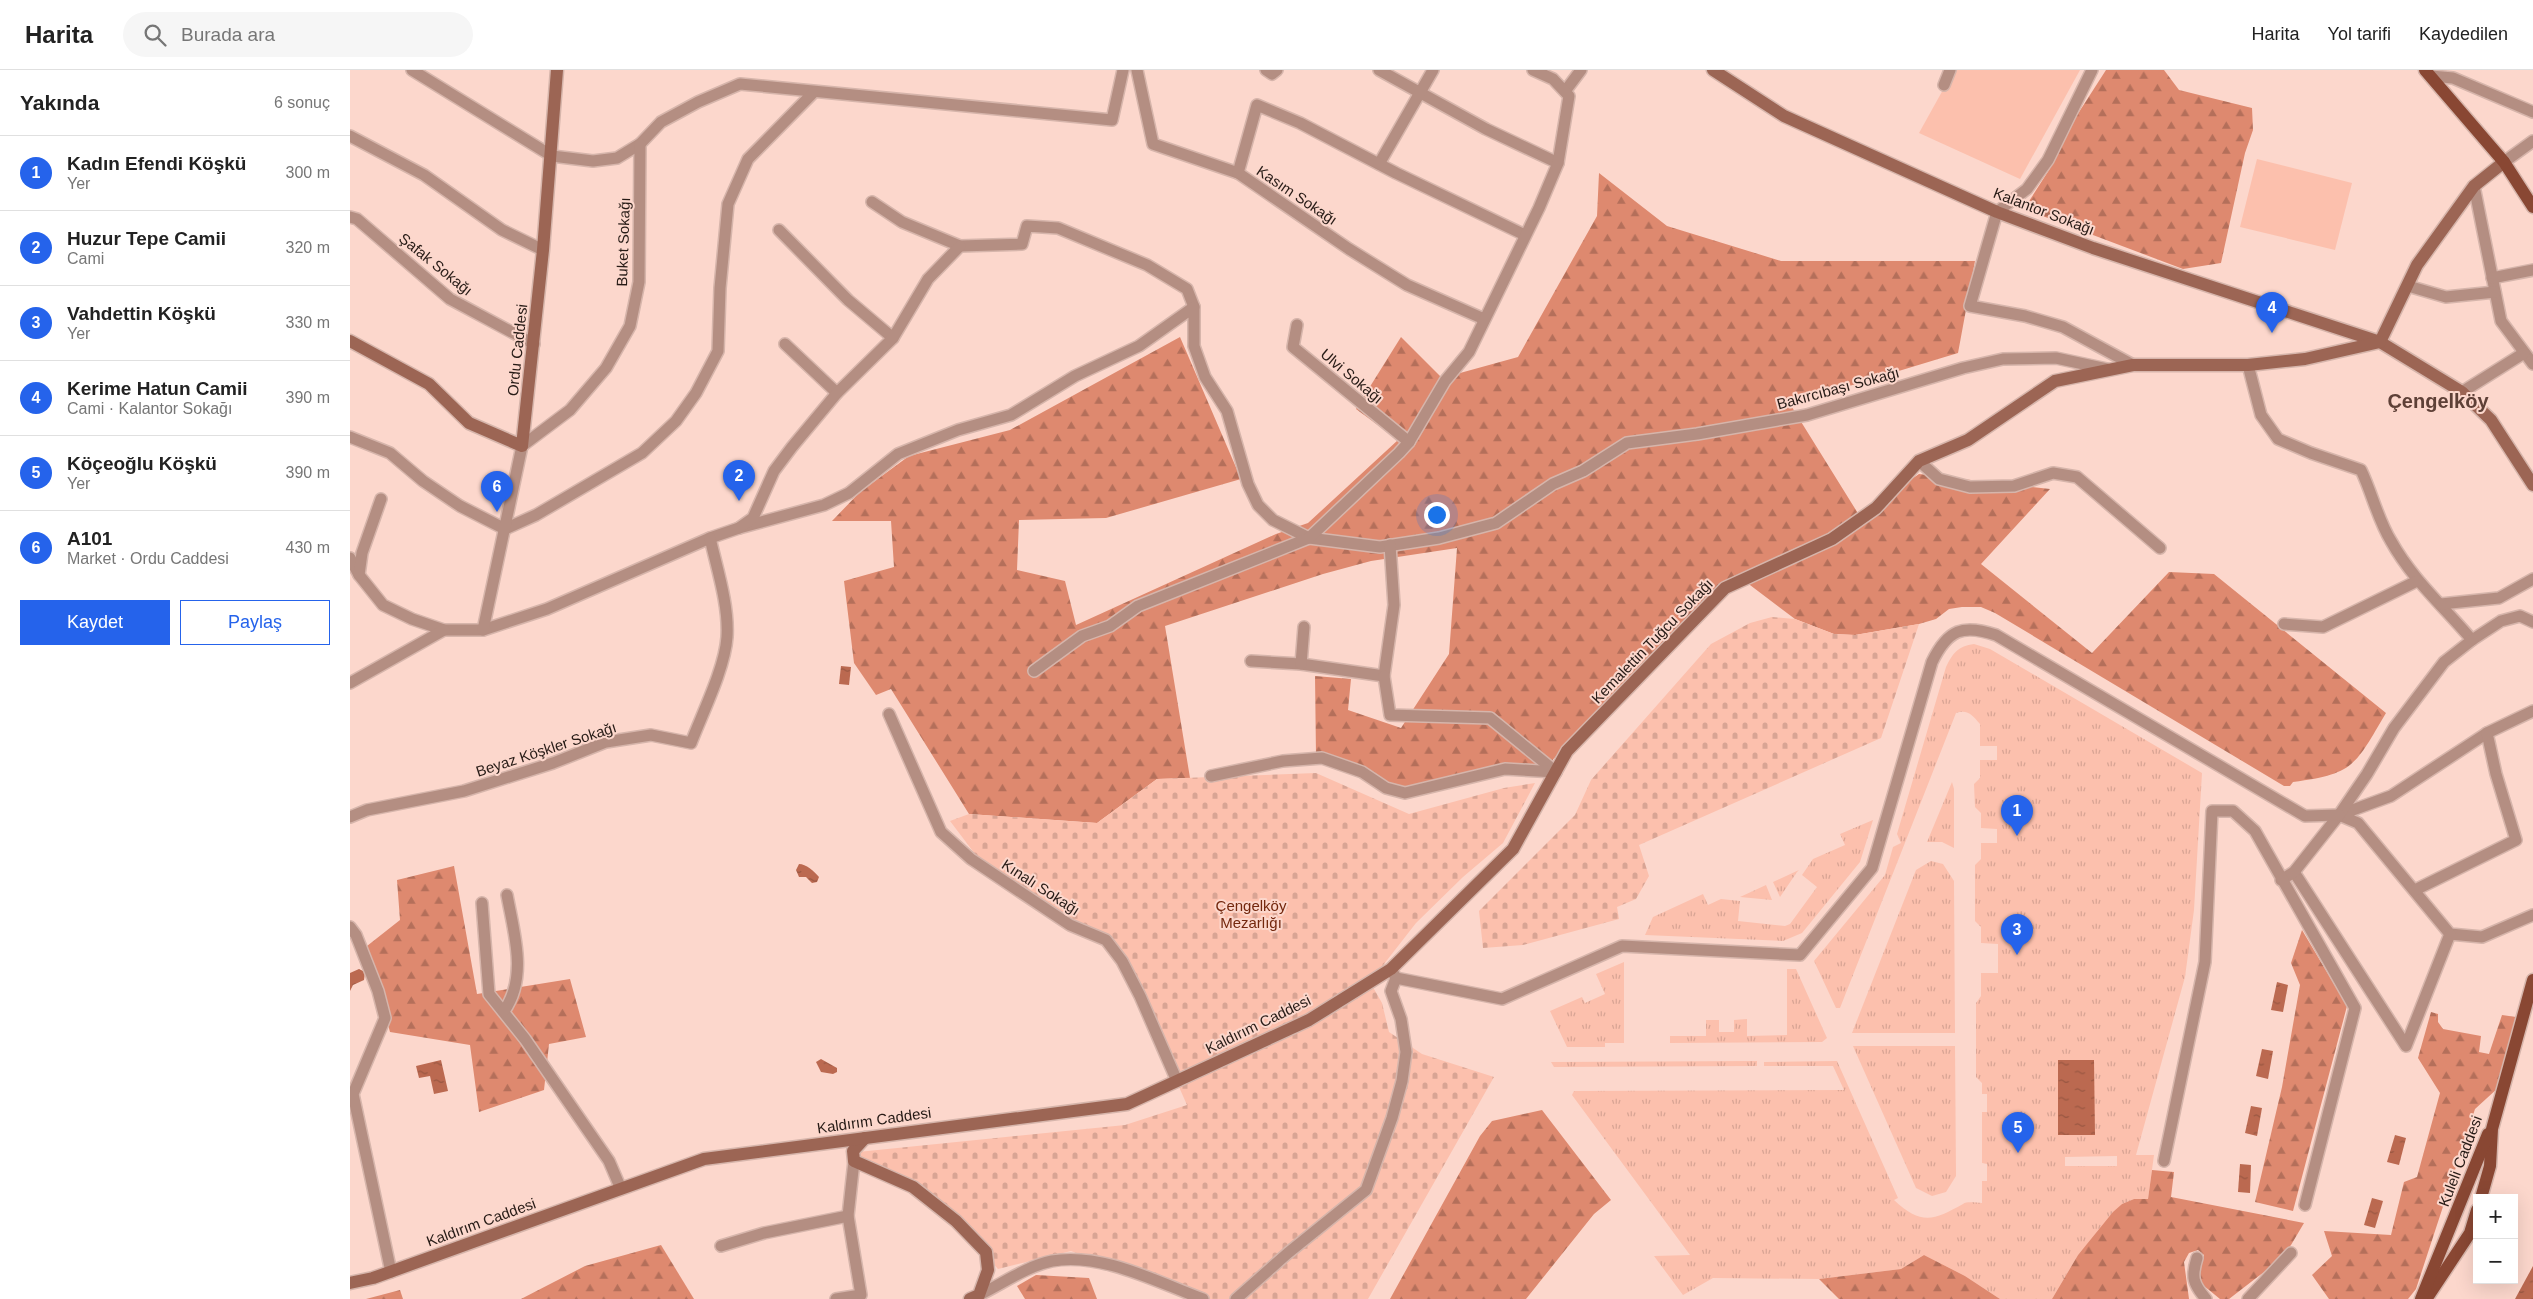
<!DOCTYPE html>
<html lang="tr">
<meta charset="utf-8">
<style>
body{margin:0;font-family:Helvetica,sans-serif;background:#f6f6f6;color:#222}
.controls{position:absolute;right:15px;bottom:15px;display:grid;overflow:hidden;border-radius:0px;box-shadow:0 5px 20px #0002}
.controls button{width:45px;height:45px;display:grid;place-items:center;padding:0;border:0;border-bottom:1px solid #e0e0e0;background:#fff;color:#222;font:25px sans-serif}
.you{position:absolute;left:1086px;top:444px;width:18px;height:18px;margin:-12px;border:4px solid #fff;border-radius:50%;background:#1a73e8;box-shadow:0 0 0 8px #1a73e833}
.badge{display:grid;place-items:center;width:32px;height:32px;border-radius:50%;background:#2563eb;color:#fff;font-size:16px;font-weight:700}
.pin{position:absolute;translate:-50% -41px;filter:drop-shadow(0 1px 2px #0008)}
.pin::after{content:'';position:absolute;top:26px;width:18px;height:15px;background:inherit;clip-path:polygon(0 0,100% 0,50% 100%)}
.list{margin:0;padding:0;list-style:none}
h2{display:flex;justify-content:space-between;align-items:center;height:65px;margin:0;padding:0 20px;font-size:21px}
h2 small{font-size:16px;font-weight:400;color:#767676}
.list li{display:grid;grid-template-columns:32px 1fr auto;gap:15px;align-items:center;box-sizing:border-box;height:75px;padding:0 20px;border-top:1px solid #e0e0e0}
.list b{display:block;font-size:19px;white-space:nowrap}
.list p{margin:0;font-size:16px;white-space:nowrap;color:#767676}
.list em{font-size:16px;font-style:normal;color:#767676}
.actions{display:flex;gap:10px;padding:15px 20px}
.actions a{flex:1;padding:11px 0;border:1px solid #2563eb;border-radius:0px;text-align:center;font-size:18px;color:#2563eb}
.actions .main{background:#2563eb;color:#fff}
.icon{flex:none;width:28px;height:28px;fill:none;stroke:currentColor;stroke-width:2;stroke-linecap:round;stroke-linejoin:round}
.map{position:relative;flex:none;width:2183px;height:1229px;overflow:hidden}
header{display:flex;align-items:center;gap:30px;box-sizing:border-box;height:70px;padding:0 25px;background:#fff;border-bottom:1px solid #e0e0e0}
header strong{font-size:24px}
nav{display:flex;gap:28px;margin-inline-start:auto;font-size:18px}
.search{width:350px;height:45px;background:#f6f6f6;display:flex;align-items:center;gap:12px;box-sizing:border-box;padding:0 18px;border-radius:28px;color:#767676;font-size:19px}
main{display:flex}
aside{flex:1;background:#fff}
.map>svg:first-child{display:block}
</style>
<header>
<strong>Harita</strong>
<div class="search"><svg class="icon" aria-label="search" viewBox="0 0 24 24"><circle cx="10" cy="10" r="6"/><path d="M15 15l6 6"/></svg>Burada ara</div>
<nav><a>Harita</a><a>Yol tarifi</a><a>Kaydedilen</a></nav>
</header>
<main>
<aside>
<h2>Yakında<small>6 sonuç</small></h2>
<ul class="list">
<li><span class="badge">1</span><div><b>Kadın Efendi Köşkü</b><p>Yer</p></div><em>300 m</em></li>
<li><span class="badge">2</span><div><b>Huzur Tepe Camii</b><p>Cami</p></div><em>320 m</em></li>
<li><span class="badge">3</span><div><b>Vahdettin Köşkü</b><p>Yer</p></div><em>330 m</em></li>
<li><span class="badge">4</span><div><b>Kerime Hatun Camii</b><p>Cami · Kalantor Sokağı</p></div><em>390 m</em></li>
<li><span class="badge">5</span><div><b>Köçeoğlu Köşkü</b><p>Yer</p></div><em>390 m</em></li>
<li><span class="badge">6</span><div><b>A101</b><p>Market · Ordu Caddesi</p></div><em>430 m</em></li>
</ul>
<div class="actions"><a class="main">Kaydet</a><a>Paylaş</a></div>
</aside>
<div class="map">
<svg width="2183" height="1229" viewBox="0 0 2183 1229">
<defs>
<pattern id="grass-tufts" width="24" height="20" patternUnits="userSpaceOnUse" patternTransform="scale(1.25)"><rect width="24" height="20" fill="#fcc0ad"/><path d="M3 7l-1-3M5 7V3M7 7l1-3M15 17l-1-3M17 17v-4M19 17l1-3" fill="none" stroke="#d8a494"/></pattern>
<pattern id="forest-firs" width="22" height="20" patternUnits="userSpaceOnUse" patternTransform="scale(1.25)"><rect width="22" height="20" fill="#de896f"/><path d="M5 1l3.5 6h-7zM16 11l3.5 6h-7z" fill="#b46f5a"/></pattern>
<pattern id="cemetery-stones" width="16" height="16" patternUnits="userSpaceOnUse" patternTransform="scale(1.25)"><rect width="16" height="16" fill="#fcc0ad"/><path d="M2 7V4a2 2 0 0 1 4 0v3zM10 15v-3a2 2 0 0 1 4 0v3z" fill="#d8a494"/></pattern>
<pattern id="water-ripples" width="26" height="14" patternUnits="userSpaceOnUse" patternTransform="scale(1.25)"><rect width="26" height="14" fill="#bb6950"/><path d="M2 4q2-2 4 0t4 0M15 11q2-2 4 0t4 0" fill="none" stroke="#985641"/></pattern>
</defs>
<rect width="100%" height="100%" fill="#fcd7cc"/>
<g fill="url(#grass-tufts)" fill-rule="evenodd">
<path d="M 1624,574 L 1640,579 L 1852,703 L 1844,840 L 1835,907 L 1786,1085 L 1804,1085 L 1798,1129 L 1784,1129 L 1772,1134 L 1728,1185 L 1702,1229 L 1650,1229 L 1615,1206 L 1574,1185 L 1551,1199 L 1469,1209 L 1363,1208 L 1333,1225 L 1304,1186 L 1340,1185 L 1222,1025 L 1224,1021 L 1494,1020 L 1483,996 L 1414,996 L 1414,992 L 1487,991 L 1548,1128 L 1544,1130 C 1572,1156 1584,1150 1613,1134 C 1617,1131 1627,1133 1632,1133 L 1632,1111 L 1637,1111 L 1637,1094 L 1632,1093 L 1632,1042 L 1637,1042 L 1637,1024 L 1632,1024 L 1632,1013 L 1626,1007 L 1626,933 L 1631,926 L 1631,903 L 1648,903 L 1648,874 L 1631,873 L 1631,857 L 1625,851 L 1625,795 L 1631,789 L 1631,773 L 1647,773 L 1647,759 L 1631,758 L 1631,743 L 1625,737 L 1624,714 L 1630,708 L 1630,690 L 1647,690 L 1647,676 L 1630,676 L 1630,654 C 1622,645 1618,639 1606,643 L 1490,938 L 1486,938 L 1464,891 L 1535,805 L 1543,777 L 1551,773 L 1547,764 L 1596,597 C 1603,583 1608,576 1624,574 ZM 1767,1086 L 1767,1096 L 1715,1096 L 1715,1087 Z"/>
<path d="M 1602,712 L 1604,719 L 1604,778 L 1592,772 L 1577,772 Z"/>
<path d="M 1523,750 L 1510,792 L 1452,863 L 1433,871 L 1295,865 L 1303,847 L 1353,824 L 1358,835 L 1371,829 L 1390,831 L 1388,851 L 1435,856 L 1440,854 L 1467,817 L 1452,805 L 1463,789 L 1495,775 L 1490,764 Z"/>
<path d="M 1581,791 L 1593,794 L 1604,811 L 1605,963 L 1502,963 L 1566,800 Z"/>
<path d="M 1449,800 L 1447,802 L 1430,827 L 1423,812 Z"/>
<path d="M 1416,815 L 1422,830 L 1390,827 Z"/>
<path d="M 1274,892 L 1274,973 L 1255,973 L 1255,977 L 1217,977 L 1200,941 L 1232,927 L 1235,933 L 1255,924 L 1246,904 Z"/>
<path d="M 1437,899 L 1446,899 L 1477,968 L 1472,972 L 1320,973 L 1320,966 L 1356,966 L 1356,950 L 1369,950 L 1369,962 L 1384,962 L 1384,950 L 1397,949 L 1397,966 L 1437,965 Z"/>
<path d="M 1503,976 L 1605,976 L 1606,1106 L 1596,1122 L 1582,1126 L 1566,1118 Z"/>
<path d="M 1407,991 L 1407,996 L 1204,997 L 1201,992 Z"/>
</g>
<g fill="url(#forest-firs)">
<path d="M 1756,0 L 1814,0 L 1829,20 L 1902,38 L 1903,60 L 1895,83 L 1871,193 L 1833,199 L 1674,139 L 1699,100 L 1720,56 Z"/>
<path d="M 1249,103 L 1317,156 L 1431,191 L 1625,191 L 1608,283 L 1440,334 L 1509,445 L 1569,404 L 1700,419 L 1631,494 L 1742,583 L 1819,502 L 1864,504 L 2036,643 C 2005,695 2005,704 1943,712 L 1940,716 L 1934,716 L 1645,543 L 1631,537 L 1612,537 L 1599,539 L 1586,549 L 1569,554 L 1505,565 L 1484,564 L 1445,549 L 1396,512 L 1356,527 L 1195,698 L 1052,719 L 966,686 L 965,606 L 1001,609 L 998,640 L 1051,658 L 1099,584 L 1107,478 L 1021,491 L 973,504 L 815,556 L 840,708 L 807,709 L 747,753 L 619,744 L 541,619 L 526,625 L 504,593 L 494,511 L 544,497 L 541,451 L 482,451 L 510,422 L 559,386 L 660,360 L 830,267 L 891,409 L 756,448 L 669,450 L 667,500 L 715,511 L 726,555 L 926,464 L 958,453 L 1048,370 L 1006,339 L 1051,267 L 1092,308 L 1168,287 L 1247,146 Z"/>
<path d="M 104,796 L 127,924 L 220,909 L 236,967 L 199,974 L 194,1020 L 129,1042 L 120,975 L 40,962 L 17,876 L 50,850 L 47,810 Z"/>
<path d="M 1952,860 L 1997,936 L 1943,1141 L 1905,1132 L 1932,1017 L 1950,915 L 1941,893 Z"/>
<path d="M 2081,942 L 2088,944 L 2088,952 L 2093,959 L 2131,966 L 2129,982 L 2139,984 L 2152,945 L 2166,947 L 2148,1018 L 2125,1039 L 2066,1219 L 2058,1229 L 1979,1229 L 1962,1205 L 1982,1186 L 1974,1161 L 2041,1165 L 2054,1112 L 2067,1107 L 2090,1023 L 2068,988 Z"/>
<path d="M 1192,1040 L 1261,1130 L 1244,1144 L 1176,1229 L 1040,1229 L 1130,1066 L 1142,1051 Z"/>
<path d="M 1802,1100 L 1824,1102 L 1821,1127 L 1954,1153 L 1941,1175 L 1923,1195 L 1879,1229 L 1870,1229 L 1848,1211 L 1854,1185 L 1848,1180 L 1839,1183 L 1834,1192 L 1839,1229 L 1702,1229 L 1728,1185 L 1763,1142 L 1772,1134 L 1784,1129 L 1798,1129 Z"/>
<path d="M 311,1175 L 344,1229 L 171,1229 L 235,1196 Z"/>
<path d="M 1574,1185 L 1615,1206 L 1650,1229 L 1489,1229 L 1469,1209 L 1551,1199 Z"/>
<path d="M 686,1205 L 739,1208 L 747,1229 L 675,1229 L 667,1216 Z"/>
<path d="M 50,1220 L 53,1229 L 16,1229 Z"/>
</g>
<g fill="url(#cemetery-stones)">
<path d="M 1422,547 L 1445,549 L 1484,564 L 1505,565 L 1569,554 L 1531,668 L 1289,775 L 1299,806 L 1286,829 L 1267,837 L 1269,849 L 1173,875 L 1133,878 L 1129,841 L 1225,745 L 1241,710 L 1361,574 L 1400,553 Z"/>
<path d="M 966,703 L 1059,744 L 1154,718 L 1185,713 L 1153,773 L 1113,807 L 1066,853 L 1020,912 L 1032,933 L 1039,962 L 1072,984 L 1144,1007 L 1018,1229 L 852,1229 L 721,1181 L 648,1199 L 592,1136 L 498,1083 L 775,1055 L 837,1035 L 774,893 L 729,854 L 644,809 L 600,751 L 619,744 L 747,753 L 807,709 Z"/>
</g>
<g fill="#fcc0ad">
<path d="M 1604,0 L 1730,0 L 1670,109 L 1569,63 Z"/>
<path d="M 1907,89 L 2002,113 L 1985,180 L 1890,157 Z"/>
</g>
<g fill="url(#water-ripples)">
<path d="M 491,596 L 501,597 L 499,615 L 489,614 Z"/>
<path d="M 449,794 C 456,794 464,801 469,807 L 467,812 L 462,813 L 456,807 L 449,807 L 446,800 Z"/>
<path d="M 9,899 L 15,902 L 14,910 L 3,915 L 0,921 L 0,903 Z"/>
<path d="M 1927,912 L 1938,915 L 1933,942 L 1921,940 Z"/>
<path d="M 1912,979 L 1923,981 L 1918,1009 L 1906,1006 Z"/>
<path d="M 471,989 L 487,998 L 487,1002 L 483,1004 L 471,1002 L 466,992 Z"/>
<path d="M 91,990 L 98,1021 L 84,1024 L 80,1006 L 69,1008 L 66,996 Z"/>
<path d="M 1708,990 L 1744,990 L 1745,1065 L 1708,1065 Z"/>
<path d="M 1901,1036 L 1912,1038 L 1907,1066 L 1895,1063 Z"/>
<path d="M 2045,1065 L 2056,1068 L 2049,1095 L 2037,1092 Z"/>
<path d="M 1890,1094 L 1901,1095 L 1900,1123 L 1888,1122 Z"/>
<path d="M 2022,1128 L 2033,1131 L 2025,1158 L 2014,1155 Z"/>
<path d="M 2183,1196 L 2183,1229 L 2165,1229 Z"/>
</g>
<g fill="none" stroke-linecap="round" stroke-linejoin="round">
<g stroke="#d6b5ab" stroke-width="14">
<g id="street">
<path d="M 62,0 L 202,86 L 243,91 L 267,88 L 290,74 L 311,52 L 348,32 L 390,14 L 762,50 L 773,0"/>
<path d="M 787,0 L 803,74 L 888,103 L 999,179 L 1057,215 L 1134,249"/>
<path d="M 916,0 L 922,4 L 927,0"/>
<path d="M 1029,0 L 1136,59 L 1208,93"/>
<path d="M 1742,0 L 1698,90 L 1677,119 L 1647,142 L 1620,236 L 1675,246 L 1713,257 L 1783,295"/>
<path d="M 2081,6 L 2103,8 L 2183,42"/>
<path d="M 1594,15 L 1600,0"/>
<path d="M 1216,20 L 1231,0"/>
<path d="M 0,66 L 74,105 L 152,160 L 193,180"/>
<path d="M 2154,92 L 2183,71"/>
<path d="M 1029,94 L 1083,0"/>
<path d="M 888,103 L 907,35 L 950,53 L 1046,103 L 1175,165"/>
<path d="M 2124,116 L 2151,251 L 2183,294"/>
<path d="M 522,132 L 552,152 L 610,176 L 672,174 L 677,156 L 708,158 L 797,195 L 837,219 L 844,237"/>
<path d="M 0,147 L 7,149 L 100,229 L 184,274"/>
<path d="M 429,160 L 498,230 L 543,268"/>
<path d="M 2142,208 L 2183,200"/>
<path d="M 2058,216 L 2096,227 L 2145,222"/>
<path d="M 947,255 L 943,277 L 1059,372"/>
<path d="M 435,274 L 487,323"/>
<path d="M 1898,295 L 1911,345 L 1928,369 L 1961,383 L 2011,400 C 2022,423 2028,450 2041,471 C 2062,509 2094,537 2122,570"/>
<path d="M 2112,322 L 2174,283"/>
<path d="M 0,367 L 40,383 L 73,411 L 110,436 L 155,459 L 186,445 L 292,383 L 326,351 L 346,323 L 368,281 L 370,218 L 378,134 L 398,89 L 463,23"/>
<path d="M 1569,391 L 1589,409 L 1620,417 L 1664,416 L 1703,403 L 1727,407 L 1810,478"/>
<path d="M 389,458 L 474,435 L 499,423 L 548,384 L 608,360 L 661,345 L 725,306 L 789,276 L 844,237 L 844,276 L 855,307 L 877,341 L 898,414 L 908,435 L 923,450 L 959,468 L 1030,477 L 1089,468 L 1146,453 L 1203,414 L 1233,401 L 1277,373 L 1347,364 L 1457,345 L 1613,298 L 1653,289 L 1706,288 L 1757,299"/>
<path d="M 0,488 L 9,505 L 33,535 L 62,549 L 94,560 L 133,560 L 197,539 L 360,468 L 389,458 L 403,448 L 424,401 L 442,377 L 487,323 L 543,268 L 578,209 L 610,176"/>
<path d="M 9,505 L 12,483 L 31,429"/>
<path d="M 2091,534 L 2149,528 L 2183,509"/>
<path d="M 1934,554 L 1973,557 L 2067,511"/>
<path d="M 133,560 L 172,376 L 220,340 L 256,298 L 280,256 L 289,212 L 290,74"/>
<path d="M 901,591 L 951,594 L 1034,606 L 1044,535 L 1040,475"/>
<path d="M 951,594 L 954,557"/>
<path d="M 684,601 L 732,566 L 760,556 L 788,536 L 959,468 L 1049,383 L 1059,372 L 1095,311 L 1119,282 L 1189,138 L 1208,93 L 1219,26 L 1203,9 L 1183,0"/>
<path d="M 1034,606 L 1040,645 L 1140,648 L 1206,702"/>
<path d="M 0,613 L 94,560"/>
<path d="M 539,644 L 591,762 L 621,789 L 720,855 L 756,870 L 772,891 L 790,926 L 827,1011"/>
<path d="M 2137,663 L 2041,726 L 1989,745 L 2008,753 L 2100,864 L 2132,867 L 2183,845"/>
<path d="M 861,706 L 933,691 L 972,688 L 1012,702 L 1036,718 L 1055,723 L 1155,699 L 1206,702"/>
<path d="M 0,747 L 17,740 L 114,721 L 203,693 L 256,672 L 301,665 L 341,673 C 352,644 375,598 377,567 C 379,535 367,499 360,468"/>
<path d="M 1944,802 L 2056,976 L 2100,864"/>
<path d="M 1931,810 L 1944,802 L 1989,745 L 2017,704 L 2044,658 L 2094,592 L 2122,570 L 2151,551 L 2170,546 L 2183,552"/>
<path d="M 2065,820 L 2166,770 L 2146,704 L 2137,663 L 2183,641"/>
<path d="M 132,833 L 139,924 L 175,969 L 259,1091 L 271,1119"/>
<path d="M 0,857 L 6,865 L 28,921 L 35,948 L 3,1024 L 41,1202"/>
<path d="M 1041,899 L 1046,908 L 1152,929 L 1272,876 L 1450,885 L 1522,798 L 1582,592 C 1598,559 1613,554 1646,565 L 1955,746 L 1989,745"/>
<path d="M 154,941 C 178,907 164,863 157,825"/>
<path d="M 1814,1091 L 1855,892 L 1862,741 L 1883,741 L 1905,761 L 2005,938 L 1955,1135"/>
<path d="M 371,1176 L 414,1163 L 498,1146"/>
<path d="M 1847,1188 C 1841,1207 1843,1214 1856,1229"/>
<path d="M 486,1229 L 511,1225 L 498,1146 L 504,1091"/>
<path d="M 629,1229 L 629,1225 C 652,1214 677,1196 702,1191 C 751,1182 807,1212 853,1229"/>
<path d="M 886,1229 L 938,1183 L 1016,1120 L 1042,1048 L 1052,1011 L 1056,982 L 1051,949 L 1041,921 L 1046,908"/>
<path d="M 1898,1229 L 1941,1183"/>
</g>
</g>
<g stroke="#d6b5ab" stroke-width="15">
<g id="secondary">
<path d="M 1363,0 L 1434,46 L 1647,142 L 1743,178 L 2030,272 L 2112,322 L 2141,350 L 2183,415"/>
<path d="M 0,271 L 79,314 L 119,353 L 172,376 L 193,180 L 207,0"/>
<path d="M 2030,272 L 2067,195 L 2124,116 L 2154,92"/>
<path d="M 515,1068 L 503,1081 L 504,1091 L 563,1117 L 606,1151 L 636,1182 L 638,1200 L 629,1225 L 620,1229"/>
<path d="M 0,1213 L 23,1208 L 354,1089 L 777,1034 L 959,950 L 1041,899 L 1163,779 L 1217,681 L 1375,518 L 1482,469 L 1526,438 L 1569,391 L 1618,370 L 1705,311 L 1783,295 L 1898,295 L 1955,289 L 2030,272"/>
</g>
</g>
<g stroke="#d6b5ab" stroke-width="15">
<g id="primary">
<path d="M 2075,0 L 2154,92 L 2183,137"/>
<path d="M 2131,1128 L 2140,1096 L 2142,1059 L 2183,910"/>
<path d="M 2079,1225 L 2120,1163 L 2127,1140"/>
<path d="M 2071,1229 L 2138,1064"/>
</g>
</g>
<use href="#street" stroke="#b48e82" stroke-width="11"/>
<use href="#secondary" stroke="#9c6554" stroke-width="12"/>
<use href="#primary" stroke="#894733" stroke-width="12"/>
</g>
<g text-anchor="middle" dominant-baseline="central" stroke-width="4" stroke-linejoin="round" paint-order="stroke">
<g font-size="15" fill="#271b16" stroke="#fcd7cc">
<text transform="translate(947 125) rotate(34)">Kasım Sokağı</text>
<text transform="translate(1694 141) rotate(21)">Kalantor Sokağı</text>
<text transform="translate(273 172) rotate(-88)">Buket Sokağı</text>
<text transform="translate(86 194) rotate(39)">Şafak Sokağı</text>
<text transform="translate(167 280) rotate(-84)">Ordu Caddesi</text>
<text transform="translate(1002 306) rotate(40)">Ulvi Sokağı</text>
<text transform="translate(1488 318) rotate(-15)">Bakırcıbaşı Sokağı</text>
<text transform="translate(1302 571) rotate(-46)">Kemalettin Tuğcu Sokağı</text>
<text transform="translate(196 679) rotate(-18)">Beyaz Köşkler Sokağı</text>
<text transform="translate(691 817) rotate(33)">Kınalı Sokağı</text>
<text transform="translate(908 954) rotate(-26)">Kaldırım Caddesi</text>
<text transform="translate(524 1050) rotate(-8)">Kaldırım Caddesi</text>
<text transform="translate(2110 1091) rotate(-69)">Kuleli Caddesi</text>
<text transform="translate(131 1152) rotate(-20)">Kaldırım Caddesi</text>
</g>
<g font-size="15" fill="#73270d" stroke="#fcd7cc">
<text x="901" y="835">Çengelköy<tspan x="901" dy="17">Mezarlığı</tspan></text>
</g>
<g font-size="20" font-weight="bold" fill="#5e4037" stroke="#fcd7cc">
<text x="2088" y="331">Çengelköy</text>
</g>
</g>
</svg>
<div class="controls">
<button>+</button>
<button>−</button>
</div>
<div class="you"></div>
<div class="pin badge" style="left:1667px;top:766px">1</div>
<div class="pin badge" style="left:389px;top:431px">2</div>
<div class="pin badge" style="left:1667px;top:885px">3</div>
<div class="pin badge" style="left:1922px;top:263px">4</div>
<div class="pin badge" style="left:1668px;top:1083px">5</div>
<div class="pin badge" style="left:147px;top:442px">6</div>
</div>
</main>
